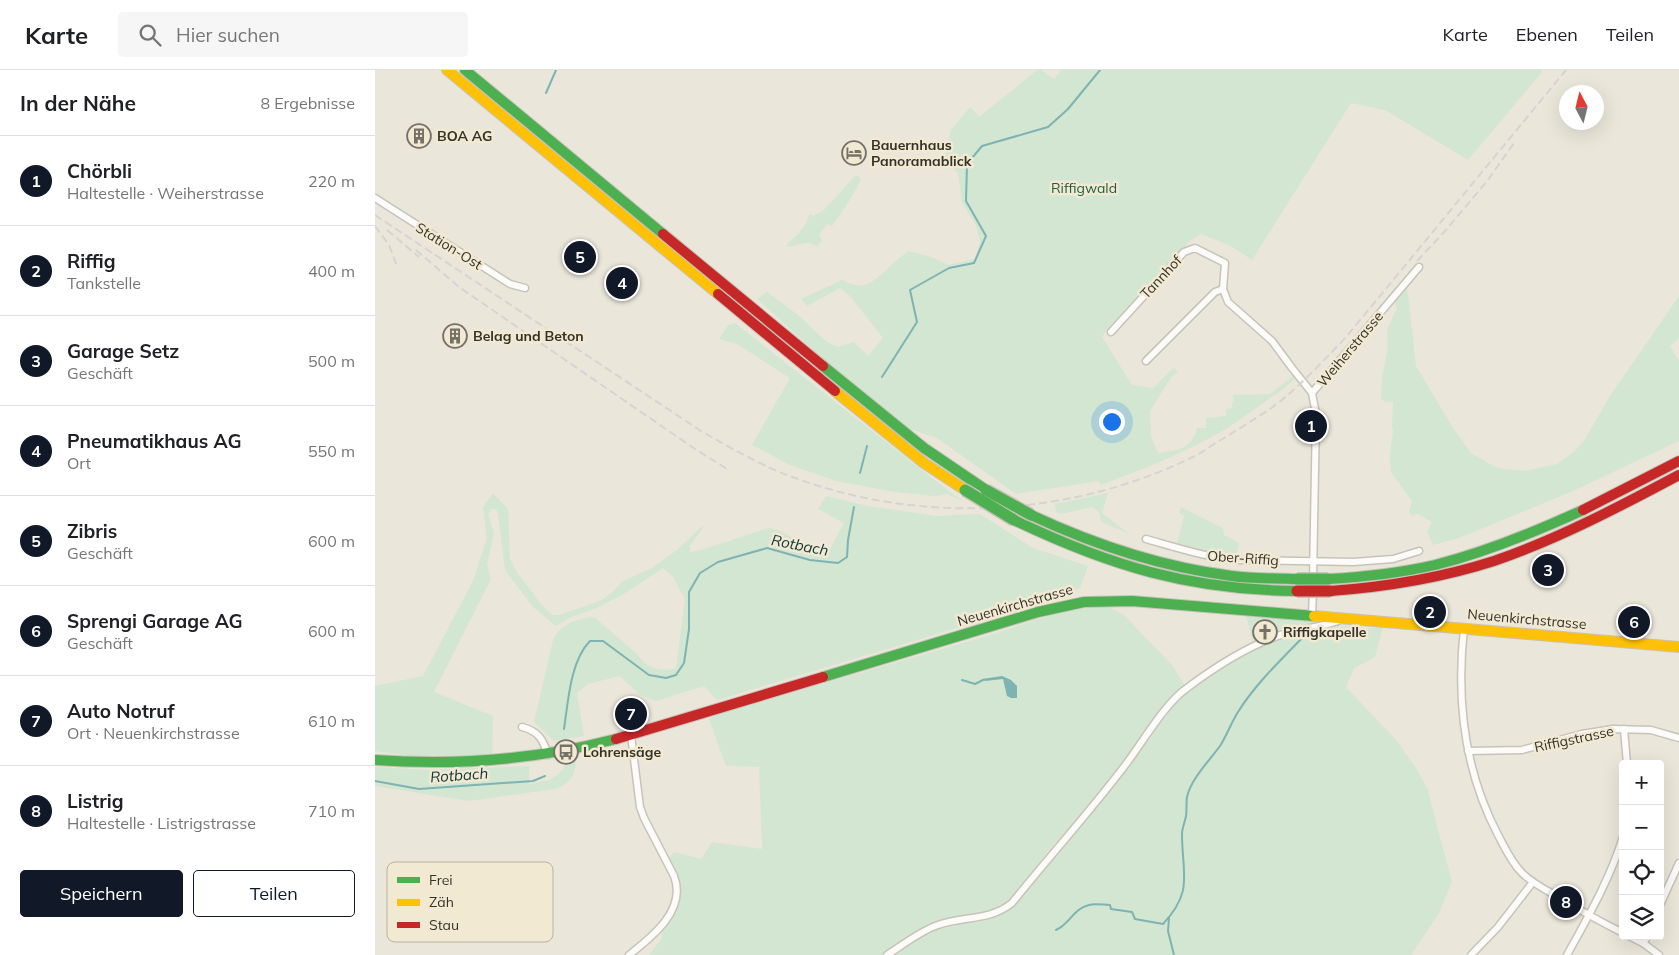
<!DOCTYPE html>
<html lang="de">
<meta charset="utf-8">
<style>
body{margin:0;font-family:Mulish,sans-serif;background:#f6f6f6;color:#202124}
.controls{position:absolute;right:15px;bottom:15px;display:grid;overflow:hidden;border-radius:5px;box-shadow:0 5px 20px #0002}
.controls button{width:45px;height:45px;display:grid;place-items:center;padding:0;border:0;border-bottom:1px solid #e0e0e0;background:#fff;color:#202124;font:25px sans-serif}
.compass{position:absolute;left:1184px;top:15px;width:45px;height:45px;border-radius:50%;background:#fff;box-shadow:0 5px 20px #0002;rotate:353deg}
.you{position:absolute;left:736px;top:351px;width:18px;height:18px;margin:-12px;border:4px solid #fff;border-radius:50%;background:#1a73e8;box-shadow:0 0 0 8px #1a73e833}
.badge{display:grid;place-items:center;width:32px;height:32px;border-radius:50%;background:#111827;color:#fff;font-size:16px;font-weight:700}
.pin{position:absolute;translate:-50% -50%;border:2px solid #fff;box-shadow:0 1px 5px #0006}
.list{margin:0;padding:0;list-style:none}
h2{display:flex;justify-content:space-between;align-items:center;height:65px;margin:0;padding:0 20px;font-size:21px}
h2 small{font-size:16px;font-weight:400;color:#757577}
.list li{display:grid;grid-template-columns:32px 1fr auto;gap:15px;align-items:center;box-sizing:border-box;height:90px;padding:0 20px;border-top:1px solid #e0e0e0}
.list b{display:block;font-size:19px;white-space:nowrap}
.list p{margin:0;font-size:16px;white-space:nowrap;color:#757577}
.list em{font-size:16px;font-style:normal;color:#757577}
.actions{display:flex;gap:10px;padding:15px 20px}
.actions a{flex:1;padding:11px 0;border:1px solid #111827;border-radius:5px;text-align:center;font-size:18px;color:#111827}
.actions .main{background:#111827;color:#fff}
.icon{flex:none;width:28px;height:28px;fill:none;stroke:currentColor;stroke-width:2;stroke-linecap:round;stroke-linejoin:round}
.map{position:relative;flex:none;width:1304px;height:885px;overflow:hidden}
header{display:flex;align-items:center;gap:30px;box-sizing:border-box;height:70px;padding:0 25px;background:#fff;border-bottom:1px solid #e0e0e0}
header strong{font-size:24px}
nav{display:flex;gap:28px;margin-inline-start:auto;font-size:18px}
.search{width:350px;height:45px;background:#f6f6f6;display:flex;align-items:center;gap:12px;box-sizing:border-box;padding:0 18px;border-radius:5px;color:#757577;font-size:19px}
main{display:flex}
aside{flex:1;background:#fff}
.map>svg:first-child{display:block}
</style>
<header>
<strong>Karte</strong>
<div class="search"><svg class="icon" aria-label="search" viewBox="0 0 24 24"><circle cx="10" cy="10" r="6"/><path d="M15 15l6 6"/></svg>Hier suchen</div>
<nav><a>Karte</a><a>Ebenen</a><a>Teilen</a></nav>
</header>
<main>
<aside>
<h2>In der Nähe<small>8 Ergebnisse</small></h2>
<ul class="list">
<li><span class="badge">1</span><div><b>Chörbli</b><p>Haltestelle · Weiherstrasse</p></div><em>220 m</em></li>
<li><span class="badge">2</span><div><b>Riffig</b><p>Tankstelle</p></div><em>400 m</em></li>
<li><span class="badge">3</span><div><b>Garage Setz</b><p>Geschäft</p></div><em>500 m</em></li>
<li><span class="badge">4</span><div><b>Pneumatikhaus AG</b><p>Ort</p></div><em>550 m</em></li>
<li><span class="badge">5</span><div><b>Zibris</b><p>Geschäft</p></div><em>600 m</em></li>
<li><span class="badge">6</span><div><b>Sprengi Garage AG</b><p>Geschäft</p></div><em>600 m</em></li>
<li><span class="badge">7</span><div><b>Auto Notruf</b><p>Ort · Neuenkirchstrasse</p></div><em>610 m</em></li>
<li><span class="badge">8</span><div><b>Listrig</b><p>Haltestelle · Listrigstrasse</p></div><em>710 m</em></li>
</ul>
<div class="actions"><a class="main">Speichern</a><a>Teilen</a></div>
</aside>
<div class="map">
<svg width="1304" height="885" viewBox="0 0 1304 885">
<rect width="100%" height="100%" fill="#ebe6da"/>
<g fill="#d2e6d2">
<path d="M 662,0 L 666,0 L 679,9 L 686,0 L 1166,0 L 1167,2 L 1093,90 L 1010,40 L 976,33 L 877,190 L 856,176 L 826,164 L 813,172 L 808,180 L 733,258 L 727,267 L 757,315 L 778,318 L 798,298 L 803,302 L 797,306 L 775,341 L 776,366 L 783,383 C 802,380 817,380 822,358 L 831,358 L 831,348 L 851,346 L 851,339 L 857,338 L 857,333 L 859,332 L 858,325 L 895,324 L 918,306 L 920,309 L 902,324 L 899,325 C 883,337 867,349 849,360 C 810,383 768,399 726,415 L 723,411 L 641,424 L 562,368 L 530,357 L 454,294 L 382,229 L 392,222 L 423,245 L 452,272 L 463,277 L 479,272 L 493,286 L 508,268 L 475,226 L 465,218 L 432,236 L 426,229 L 467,210 C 491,224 501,209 518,193 C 523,189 528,185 534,181 L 556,187 L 574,195 L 600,189 L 605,172 L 601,155 L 587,132 L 583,104 L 570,87 L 576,60 L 595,37 L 604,47 Z"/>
<path d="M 481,105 L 485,108 L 485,112 L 471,136 L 457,156 L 452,154 L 444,165 L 447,170 L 442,177 C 431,168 424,177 412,177 L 412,174 C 421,166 431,158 434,145 L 436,144 L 438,146 L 448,141 Z"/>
<path d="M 1032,216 L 1041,296 L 1078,358 L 1096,383 L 1122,398 L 1150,401 L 1182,394 L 1199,382 L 1210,369 L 1235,326 L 1304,226 L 1304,268 L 1295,276 L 1304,291 L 1304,371 L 1198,421 L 1084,468 L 1058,475 L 1052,462 L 1057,452 L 1043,444 L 1037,446 L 1034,441 L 1037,431 L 1016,402 L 1015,386 L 1018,360 L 1017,358 L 1018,332 L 1011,332 L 1006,329 L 1007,307 L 1013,278 L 1012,260 L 1022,238 L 1019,230 Z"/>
<path d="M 360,253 L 575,422 L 588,431 L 572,424 L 560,426 L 520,422 L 461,411 L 415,395 L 377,375 L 415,308 L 362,274 L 344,269 L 353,255 Z"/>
<path d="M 118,423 L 133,439 L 135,489 L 141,501 L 166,534 L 177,545 L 184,545 L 227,530 L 239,521 L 246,512 L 277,498 L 302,480 L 327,456 L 328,458 L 315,476 L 315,482 L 326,480 L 394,458 L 403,460 L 452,485 L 469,453 L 443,439 L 451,426 L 493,436 L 561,446 L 605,444 L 658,478 L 713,496 L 705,518 L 615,548 L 342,630 L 329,616 L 281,631 L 265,625 L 245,606 L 213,614 L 202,623 L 209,666 L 179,671 L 159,652 L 178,570 C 185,554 204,548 219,547 L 262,584 C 272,599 284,601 301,599 L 310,529 L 298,507 L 288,498 L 252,522 L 220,539 L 196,547 L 181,556 L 158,537 L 130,500 L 123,443 L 121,439 L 117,439 L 113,444 L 119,463 L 112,495 L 116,509 L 59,622 L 118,646 L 117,685 L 33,686 L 0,681 L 0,616 L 48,606 L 98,511 L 112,468 L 108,437 Z"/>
<path d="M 733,423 L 727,443 L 753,463 L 726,452 L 724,442 L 717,437 L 686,444 L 681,442 L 680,434 Z"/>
<path d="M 806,437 L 848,458 L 849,465 L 864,473 L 862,483 C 852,491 814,478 802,474 L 809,446 L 804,443 Z"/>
<path d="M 727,534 L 748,544 L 797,595 L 810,616 L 750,694 L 701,751 L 672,782 L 638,830 L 614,843 L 578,849 L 510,885 L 274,885 L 287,868 L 286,859 L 301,833 L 305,819 L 301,806 L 292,791 L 299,782 L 326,789 L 337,772 L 387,779 L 384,697 L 351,696 L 334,649 L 344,644 L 622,563 L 698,537 Z"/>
<path d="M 871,544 L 898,548 L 949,549 L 951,551 L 878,575 Z"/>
<path d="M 974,556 L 993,559 L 994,558 L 1008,557 L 1000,587 L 979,598 L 971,617 L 1022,671 L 1041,698 L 1052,718 L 1077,812 L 1064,843 L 1036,885 L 516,885 L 553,861 L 569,855 L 628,841 L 798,634 L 818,615 L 876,581 L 911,565 L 956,557 Z"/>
<path d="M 201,686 C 202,703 196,713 180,719 L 94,731 L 0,716 L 0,697 L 54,700 L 154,696 L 154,714 L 174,710 L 184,704 L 194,691 Z"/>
</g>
<path fill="#7db3b2" d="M 627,606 L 636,610 L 642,616 L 642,628 L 636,628 L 632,626 L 628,609 L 610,611 L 608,610 L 607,609 Z"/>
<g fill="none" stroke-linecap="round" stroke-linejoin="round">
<g stroke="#7db3b2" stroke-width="2">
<path d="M 171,23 L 181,0"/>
<path d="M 507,307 L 542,252 L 535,220 L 574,198 L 599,193 L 611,166 L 591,131 L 592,94 L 607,76 L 673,57 L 693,39 L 725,0"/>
<path d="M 485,403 L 492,376"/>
<path d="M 587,610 L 600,614 L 608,610"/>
<path d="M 189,659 C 193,633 195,591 215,571 L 228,571 L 274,605 L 291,608 L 301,605 L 309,593 L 314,559 L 314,522 L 325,503 L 343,492 L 392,478 L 435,490 L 463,493 L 472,487 L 473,470 L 479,437"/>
<path d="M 0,711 L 44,719 L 158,711 L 170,706"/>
<path d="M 794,848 L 793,861 L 799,885"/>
<path d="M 681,860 C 694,855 699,838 714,835 C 720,833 729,835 735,835 L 736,839 L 757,842 L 760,849 L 788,854 C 819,821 807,804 807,764 C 807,758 810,752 811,746 C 812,740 811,733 812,727 C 816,709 834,691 845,676 C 852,665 856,653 863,642 C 881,613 907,589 931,564"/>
</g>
<g stroke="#c7c3b9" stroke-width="9">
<g id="street">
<path d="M 0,128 L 135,214 L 150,218"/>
<path d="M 736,262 L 809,182 L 820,178 L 850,193 L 848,219 L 853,232 L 897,271 L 917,298 L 937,323 L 941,344 L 938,510"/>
<path d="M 771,291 L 840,222 L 848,219"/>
<path d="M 937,323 L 1044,197"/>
<path d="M 771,469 C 803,478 833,488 866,490 L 978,492 L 1018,489 L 1044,481"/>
<path d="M 937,545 L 938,520"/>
<path d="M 1089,558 C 1081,630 1089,700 1123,765 C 1130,778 1136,792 1147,803 C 1156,812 1167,818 1178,824 C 1201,838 1224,851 1248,863"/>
<path d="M 147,657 C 163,661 168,669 173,685"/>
<path d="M 1249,659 L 1252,694"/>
<path d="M 1093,681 L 1147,680 L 1207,664 L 1238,659 L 1276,660 L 1304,668"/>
<path d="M 1285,835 L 1304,793"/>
<path d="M 1254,866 L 1268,873 L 1284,885"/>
<path d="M 1268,873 L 1273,866"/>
<path d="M 254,885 C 277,867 312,840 299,806 L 269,748 L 265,737 L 256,665"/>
<path d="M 512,885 C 528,875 545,861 563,855 C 588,846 615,851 637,833 C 673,788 713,744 748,698 C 767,674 788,635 812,618 C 840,597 878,573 912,563 C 929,558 946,557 963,551"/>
<path d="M 1096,885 L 1123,857 L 1158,812"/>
<path d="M 1192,885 C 1213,847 1235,809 1248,767"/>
</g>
</g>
<g stroke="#c7c3b9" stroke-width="12">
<g id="fast">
<path d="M 90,0 L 288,164"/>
<path d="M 448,296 L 549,378 L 611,420"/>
<path d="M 656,445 C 720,475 786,497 857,506 C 878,509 900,508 922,509"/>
<path d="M 639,450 C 735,496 815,520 922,521"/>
<path d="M 953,509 C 989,507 1025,503 1060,495 C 1111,482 1160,462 1208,440"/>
<path d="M 448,607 L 663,542 L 709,532 L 757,531 L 939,546"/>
<path d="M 0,690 C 83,696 160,690 241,669"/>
</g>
</g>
<g stroke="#c7c3b9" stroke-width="12">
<g id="slow">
<path d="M 72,0 L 343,224"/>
<path d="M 460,321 L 549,393 L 590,420"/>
<path d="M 939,546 L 1304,577"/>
</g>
</g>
<g stroke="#c7c3b9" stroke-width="12">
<g id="jam">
<path d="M 288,164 L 448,296"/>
<path d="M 343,224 L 460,321"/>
<path d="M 1208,440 L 1304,391"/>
<path d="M 955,521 C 1010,517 1066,508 1119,491 C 1183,469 1244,437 1304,405"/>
<path d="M 241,669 L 448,607"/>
</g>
</g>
<use href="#street" stroke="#fcfbf9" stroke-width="6"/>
<use href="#fast" stroke="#4caf50" stroke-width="10"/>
<use href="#slow" stroke="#ffc107" stroke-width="10"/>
<use href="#jam" stroke="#c62828" stroke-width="10"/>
<g stroke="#d6d4d1" stroke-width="2" stroke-dasharray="8 4" stroke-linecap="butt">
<path d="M 0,145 L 326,361 C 357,379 387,396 420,408 C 549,455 695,447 818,387 C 827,383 835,376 844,371 C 861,361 878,350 895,339 C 924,318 948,291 972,266 L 1191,0"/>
<path d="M 0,156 L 14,175 L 22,196"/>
<path d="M 12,160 L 44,187"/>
<path d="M 41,180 L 84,217 L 317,377 L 352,399"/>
<path d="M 1042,191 L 1070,161 L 1113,110 L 1139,73"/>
</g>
<g stroke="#c7c3b9" stroke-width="14" stroke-linecap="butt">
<g id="fast-bridge">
<path d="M 590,420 L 639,450"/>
<path d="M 611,420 L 656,445"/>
<path d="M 922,509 L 953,509"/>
</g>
</g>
<g stroke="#c7c3b9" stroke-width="14" stroke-linecap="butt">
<path id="jam-bridge" d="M 922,521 L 955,521"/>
</g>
<use href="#fast-bridge" stroke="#4caf50" stroke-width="11"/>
<use href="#jam-bridge" stroke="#c62828" stroke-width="11"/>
</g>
<defs>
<g id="building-ring" transform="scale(1.25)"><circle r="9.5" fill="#f2e9d3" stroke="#757167" stroke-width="1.5"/><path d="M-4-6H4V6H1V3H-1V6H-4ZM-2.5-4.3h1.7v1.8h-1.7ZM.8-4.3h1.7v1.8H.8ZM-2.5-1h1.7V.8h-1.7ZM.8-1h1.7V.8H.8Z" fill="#757167"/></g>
<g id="hotel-ring" transform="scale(1.25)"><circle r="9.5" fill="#f2e9d3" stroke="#757167" stroke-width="1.5"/><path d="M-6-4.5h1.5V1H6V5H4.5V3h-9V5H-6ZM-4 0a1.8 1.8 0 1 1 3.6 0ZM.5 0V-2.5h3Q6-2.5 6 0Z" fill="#757167"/></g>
<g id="church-ring" transform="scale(1.25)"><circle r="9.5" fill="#f2e9d3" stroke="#757167" stroke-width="1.5"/><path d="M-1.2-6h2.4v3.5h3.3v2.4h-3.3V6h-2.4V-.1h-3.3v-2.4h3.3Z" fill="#757167"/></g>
<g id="bus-ring" transform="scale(1.25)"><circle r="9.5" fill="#f2e9d3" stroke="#757167" stroke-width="1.5"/><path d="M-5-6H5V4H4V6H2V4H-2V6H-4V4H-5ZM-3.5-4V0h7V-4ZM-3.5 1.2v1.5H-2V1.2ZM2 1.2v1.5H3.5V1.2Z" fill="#757167"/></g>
</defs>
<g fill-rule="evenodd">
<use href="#building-ring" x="44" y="66"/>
<use href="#hotel-ring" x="479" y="83"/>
<use href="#building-ring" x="80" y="266"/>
<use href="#church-ring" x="890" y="562"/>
<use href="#bus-ring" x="191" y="682"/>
</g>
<g text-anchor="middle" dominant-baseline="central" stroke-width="5" stroke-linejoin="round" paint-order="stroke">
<g font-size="14" font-weight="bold" fill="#353229" stroke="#f2e9d3" text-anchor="start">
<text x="62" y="66">BOA AG</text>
<text x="496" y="75">Bauernhaus<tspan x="496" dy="16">Panoramablick</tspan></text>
<text x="98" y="266">Belag und Beton</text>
<text x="908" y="562">Riffigkapelle</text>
<text x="208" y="682">Lohrensäge</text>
</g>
<g font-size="14" fill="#1d5e3c" stroke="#f2e9d3">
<text x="709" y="118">Riffigwald</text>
</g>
<g font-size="14" fill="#353229" stroke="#f2e9d3">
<text transform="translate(74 176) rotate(32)">Station-Ost</text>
<text transform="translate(786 207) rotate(-47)">Tannhof</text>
<text transform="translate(975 279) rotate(-50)">Weiherstrasse</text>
<text transform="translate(868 488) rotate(4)">Ober-Riffig</text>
<text transform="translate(640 535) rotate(-16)">Neuenkirchstrasse</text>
<text transform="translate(1152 549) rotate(5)">Neuenkirchstrasse</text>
<text transform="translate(1199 669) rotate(-12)">Riffigstrasse</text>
</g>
<g font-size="15" font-style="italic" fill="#103738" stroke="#f2e9d3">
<text transform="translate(425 475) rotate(11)">Rotbach</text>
<text transform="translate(84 705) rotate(-4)">Rotbach</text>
</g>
</g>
<rect x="12" y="792" width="166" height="80" rx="8" fill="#f2e9d3" stroke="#b9b2a0" stroke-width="1"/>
<rect x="22" y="807" width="23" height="6" fill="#4caf50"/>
<rect x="22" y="829" width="23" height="7" fill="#ffc107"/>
<rect x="22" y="852" width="23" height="6" fill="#c62828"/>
<g font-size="14" fill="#353229">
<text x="54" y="815">Frei</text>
<text x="54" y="837">Zäh</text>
<text x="54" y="860">Stau</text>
</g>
</svg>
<div class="controls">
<button>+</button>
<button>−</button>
<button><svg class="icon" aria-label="locate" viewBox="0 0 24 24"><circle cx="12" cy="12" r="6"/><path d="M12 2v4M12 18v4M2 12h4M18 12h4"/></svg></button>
<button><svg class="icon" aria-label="layers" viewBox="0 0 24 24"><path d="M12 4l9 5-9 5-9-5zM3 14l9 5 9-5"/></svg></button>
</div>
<svg class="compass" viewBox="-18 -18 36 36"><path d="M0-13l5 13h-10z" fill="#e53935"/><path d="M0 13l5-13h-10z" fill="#757577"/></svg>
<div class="you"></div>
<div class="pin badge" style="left:936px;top:356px">1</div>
<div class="pin badge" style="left:1055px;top:542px">2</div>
<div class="pin badge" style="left:1173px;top:500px">3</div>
<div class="pin badge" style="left:247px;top:213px">4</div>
<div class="pin badge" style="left:205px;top:187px">5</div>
<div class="pin badge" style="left:1259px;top:552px">6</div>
<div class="pin badge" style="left:256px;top:644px">7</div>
<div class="pin badge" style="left:1191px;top:832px">8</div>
</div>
</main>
